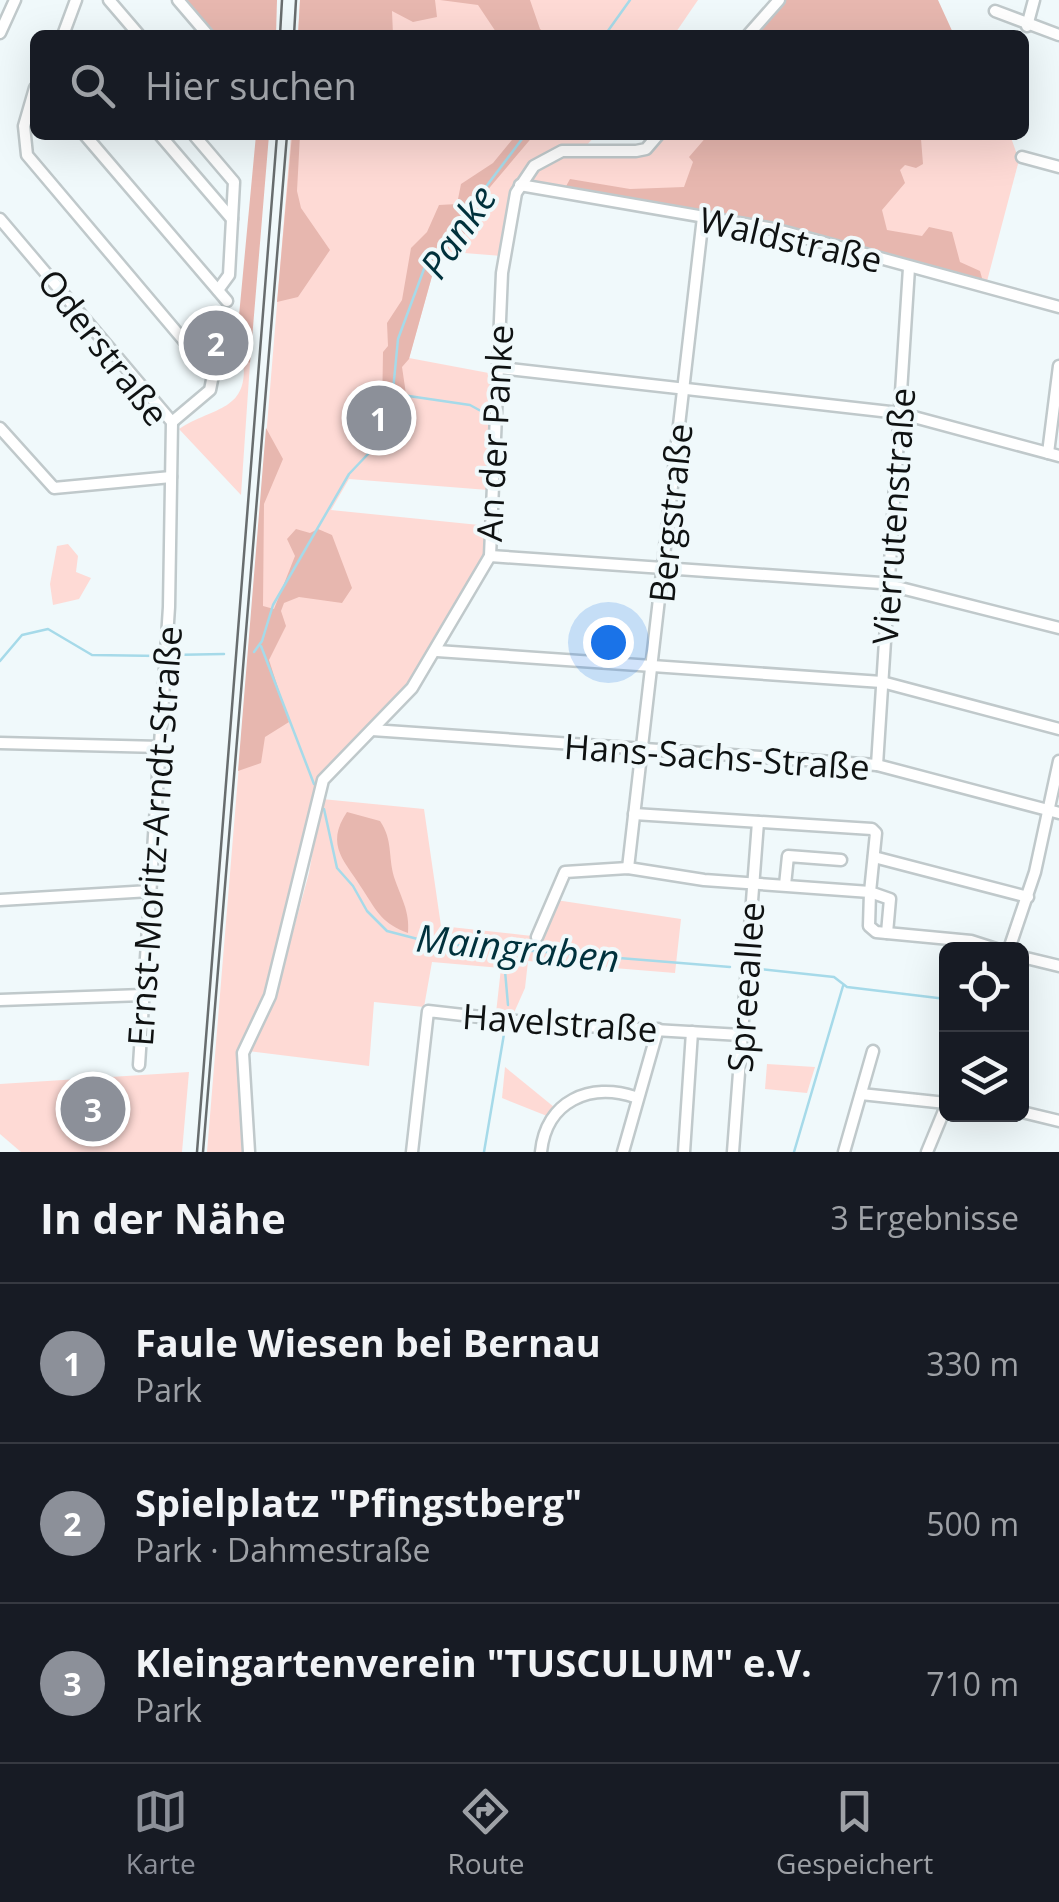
<!DOCTYPE html>
<html lang="de">
<meta charset="utf-8">
<style>
body{margin:0;font-family:"Open Sans",sans-serif;background:#242831;color:#f1f3f6}
.controls{position:absolute;right:30px;bottom:30px;display:grid;overflow:hidden;border-radius:15px;box-shadow:0 10px 40px #0002}
.controls button{width:90px;height:90px;display:grid;place-items:center;padding:0;border:0;border-bottom:2px solid #363941;background:#171b24;color:#f1f3f6;font:50px sans-serif}
.you{position:absolute;left:608px;top:642px;width:35px;height:35px;margin:-25px;border:8px solid #fff;border-radius:50%;background:#1a73e8;box-shadow:0 0 0 15px #1a73e833}
.badge{display:grid;place-items:center;width:65px;height:65px;border-radius:50%;background:#8c9099;color:#fff;font-size:32px;font-weight:700}
.pin{position:absolute;translate:-50% -50%;border:5px solid #fff;box-shadow:0 2px 10px #0006}
.list{margin:0;padding:0;list-style:none}
h2{display:flex;justify-content:space-between;align-items:center;height:130px;margin:0;padding:0 40px;font-size:42px}
h2 small{font-size:32px;font-weight:400;color:#9ea1a6}
.list li{display:grid;grid-template-columns:65px 1fr auto;gap:30px;align-items:center;box-sizing:border-box;height:160px;padding:0 40px;border-top:2px solid #363941}
.list b{display:block;font-size:38px;white-space:nowrap}
.list p{margin:0;font-size:32px;white-space:nowrap;color:#9ea1a6}
.list em{font-size:32px;font-style:normal;color:#9ea1a6}
.icon{flex:none;width:55px;height:55px;fill:none;stroke:currentColor;stroke-width:2;stroke-linecap:round;stroke-linejoin:round}
.map{position:relative;flex:none;width:1059px;height:1152px;overflow:hidden}
.search{position:absolute;background:#171b24;box-shadow:0 10px 40px #0002;left:30px;right:30px;top:30px;height:110px;display:flex;align-items:center;gap:25px;box-sizing:border-box;padding:0 35px;border-radius:15px;color:#9ea1a6;font-size:38px}
.sheet{height:610px;background:#171b24}
nav{display:flex;justify-content:space-around;align-items:center;box-sizing:border-box;height:140px;border-top:2px solid #363941;background:#171b24;font-size:28px;color:#9ea1a6}
nav a{display:grid;justify-items:center;gap:5px}
nav .on{color:#8c9099}
.map>svg:first-child{display:block}
</style>
<div class="map">
<svg width="1059" height="1152" viewBox="0 0 1059 1152">
<rect width="100%" height="100%" fill="#f0f9fb"/>
<g fill="#fedad5">
<path d="M 300,0 L 698,0 L 674,35 L 298,35 Z"/>
<path d="M 291,135 L 596,135 L 584,148 L 630,155 L 661,135 L 1010,135 L 1019,160 L 986,285 L 847,244 L 525,181 L 502,256 L 439,251 L 409,358 L 494,374 L 488,490 L 349,479 L 331,510 L 489,526 L 485,560 L 411,685 L 315,789 L 268,992 L 247,1033 L 248,1152 L 207,1152 Z"/>
<path d="M 231,314 L 236,314 L 235,353 L 219,375 L 196,345 Z"/>
<path d="M 243,358 L 250,363 L 241,495 L 179,429 C 214,406 250,412 243,358 Z"/>
<path d="M 68,544 L 78,556 L 76,572 L 91,578 L 79,599 L 53,605 L 50,584 L 57,546 Z"/>
<path d="M 322,799 L 424,809 L 441,926 L 532,936 L 537,942 L 542,940 L 556,900 L 681,919 L 675,973 L 528,961 L 525,988 L 513,1015 L 496,1013 L 501,968 L 432,962 L 424,1007 L 374,1002 L 369,1066 L 248,1051 L 273,1005 L 309,873 Z"/>
<path d="M 767,1064 L 815,1067 L 807,1093 L 765,1089 Z"/>
<path d="M 505,1067 L 554,1107 L 547,1116 L 502,1098 Z"/>
<path d="M 189,1072 L 182,1152 L 21,1152 L 0,1134 L 0,1084 Z"/>
</g>
<g fill="#e7b7af">
<path d="M 184,0 L 277,0 L 276,35 L 213,35 Z"/>
<path d="M 300,0 L 435,0 L 437,17 L 413,22 L 392,11 L 393,35 L 298,35 Z"/>
<path d="M 440,0 L 530,0 L 540,29 L 548,35 L 498,35 L 478,5 Z"/>
<path d="M 784,0 L 938,0 L 954,35 L 752,35 Z"/>
<path d="M 256,135 L 269,135 L 250,363 L 243,358 L 237,337 Z"/>
<path d="M 292,135 L 300,135 L 297,191 L 301,208 L 330,250 L 298,297 L 277,302 Z"/>
<path d="M 516,135 L 534,135 L 469,212 L 464,237 L 450,237 L 449,252 L 439,251 L 409,359 L 402,367 L 406,394 L 397,399 L 404,407 L 393,421 L 400,427 L 390,444 L 382,443 L 375,434 L 382,414 L 383,352 L 388,346 L 387,323 L 402,300 L 411,248 L 427,232 L 439,205 L 457,204 L 461,184 L 493,163 Z"/>
<path d="M 708,135 L 930,135 L 921,139 L 923,164 L 916,168 L 905,165 L 900,170 L 905,183 L 882,210 L 887,230 L 922,236 L 929,227 L 952,232 L 960,262 L 980,271 L 984,285 L 847,245 L 564,190 L 570,179 L 630,189 L 684,187 L 693,162 L 689,157 Z"/>
<path d="M 266,428 L 283,459 L 264,504 L 263,606 L 274,609 L 295,556 L 287,539 L 296,529 L 310,533 L 318,529 L 332,535 L 352,588 L 342,603 L 299,597 L 284,603 L 281,611 L 286,626 L 269,660 L 289,722 L 265,737 L 261,763 L 238,771 Z"/>
<path d="M 347,812 L 380,821 C 393,840 388,856 394,877 C 401,898 410,911 408,933 C 383,924 377,912 363,890 C 346,862 324,846 347,812 Z"/>
</g>
<g fill="none" stroke-linecap="round" stroke-linejoin="round">
<g stroke="#a6dae9" stroke-width="2.5">
<path d="M 605,35 L 630,0"/>
<path d="M 395,394 L 470,405 L 490,416"/>
<path d="M 669,574 L 697,576"/>
<path d="M 704,577 L 743,579"/>
<path d="M 754,580 L 774,581"/>
<path d="M 865,587 L 878,588"/>
<path d="M 261,646 L 314,784"/>
<path d="M 254,652 L 262,641 L 273,605 L 349,474 L 389,432 L 398,339 L 424,269 L 525,135"/>
<path d="M 169,655 L 224,654"/>
<path d="M 0,661 L 22,635 L 48,629 L 92,655 L 161,656"/>
<path d="M 324,809 L 337,868 L 353,886 L 367,911 L 387,931 L 433,943 L 730,967"/>
<path d="M 503,948 L 508,1005"/>
<path d="M 760,969 L 834,977 L 847,987 L 946,999"/>
<path d="M 484,1152 L 504,1034"/>
<path d="M 794,1152 L 843,986"/>
</g>
<g stroke="#c0c9cb" stroke-width="15">
<g id="minor">
<path d="M 109,0 L 139,35"/>
<path d="M 178,0 L 208,35"/>
<path d="M 995,11 L 1059,35"/>
<path d="M 1027,26 L 1034,0"/>
<path d="M 0,33 L 15,0"/>
<path d="M 63,35 L 76,0"/>
<path d="M 748,35 L 779,0"/>
<path d="M 35,88 L 24,126 L 27,155 L 213,375 L 210,390 L 172,422"/>
<path d="M 85,135 L 227,301"/>
<path d="M 160,135 L 232,219"/>
<path d="M 194,135 L 234,182 L 229,275 L 218,290"/>
<path d="M 1022,157 L 1059,167"/>
<path d="M 520,185 L 774,229 L 1059,307"/>
<path d="M 0,219 L 172,422 L 169,607 L 139,1065"/>
<path d="M 500,368 L 899,413 L 1059,456"/>
<path d="M 0,428 L 54,488 L 171,477"/>
<path d="M 1048,453 L 1059,366"/>
<path d="M 490,556 L 881,583 L 1059,628"/>
<path d="M 437,651 L 882,682 L 1059,729"/>
<path d="M 372,730 L 877,765 L 1059,813"/>
<path d="M 0,743 L 161,747"/>
<path d="M 877,765 L 909,268"/>
<path d="M 634,814 L 872,829 L 876,833 L 870,892 L 890,899 L 887,933"/>
<path d="M 874,857 L 1028,897"/>
<path d="M 628,868 L 703,217"/>
<path d="M 785,885 L 788,856 L 841,860"/>
<path d="M 0,900 L 150,891"/>
<path d="M 537,937 L 565,872 L 628,868 L 704,880 L 870,892 L 869,926 L 876,932 L 971,941 L 996,949"/>
<path d="M 1009,949 L 1035,872 L 1059,761"/>
<path d="M 1022,957 L 1059,966"/>
<path d="M 0,1000 L 143,995"/>
<path d="M 861,1094 L 946,1103"/>
<path d="M 1022,1112 L 1059,1121"/>
<path d="M 249,1152 L 243,1053 L 270,996 L 323,780 L 412,688 L 490,556 L 502,273 L 516,193 L 534,166 L 562,151 L 636,151 L 646,149 L 658,135"/>
<path d="M 412,1152 L 428,1011 L 533,1023 L 741,1035"/>
<path d="M 541,1152 C 546,1101 590,1082 635,1097"/>
<path d="M 623,1152 L 658,1029"/>
<path d="M 684,1152 L 692,1032"/>
<path d="M 733,1152 L 758,822"/>
<path d="M 844,1152 L 873,1051"/>
<path d="M 927,1152 L 946,1106"/>
</g>
</g>
<use href="#minor" stroke="#fff" stroke-width="10"/>
<g stroke="#686d6e" stroke-width="2.5">
<path d="M 294,35 L 296,0"/>
<path d="M 203,1152 L 287,135"/>
</g>
<g stroke="#686d6e" stroke-width="2.5">
<path d="M 280,35 L 282,0"/>
<path d="M 197,1152 L 277,135"/>
</g>
</g>
<g text-anchor="middle" dominant-baseline="central" stroke-width="8" stroke-linejoin="round" paint-order="stroke">
<g font-size="35" fill="#0f1212" stroke="#f0f9fb">
<text transform="translate(791 239) rotate(13)">Waldstraße</text>
<text transform="translate(104 347) rotate(52)">Oderstraße</text>
<text transform="translate(494 433) rotate(-87)">An der Panke</text>
<text transform="translate(670 513) rotate(-84)">Bergstraße</text>
<text transform="translate(893 516) rotate(-86)">Vierrutenstraße</text>
<text transform="translate(717 756) rotate(4)">Hans-Sachs-Straße</text>
<text transform="translate(154 836) rotate(-86)">Ernst-Moritz-Arndt-Straße</text>
<text transform="translate(745 987) rotate(-86)">Spreeallee</text>
<text transform="translate(560 1022) rotate(4)">Havelstraße</text>
</g>
<g font-size="38" font-style="italic" fill="#00313c" stroke="#f0f9fb">
<text transform="translate(457 231) rotate(-56)">Panke</text>
<text transform="translate(518 947) rotate(6)">Maingraben</text>
</g>
</g>
</svg>
<div class="controls">
<button><svg class="icon" aria-label="locate" viewBox="0 0 24 24"><circle cx="12" cy="12" r="6"/><path d="M12 2v4M12 18v4M2 12h4M18 12h4"/></svg></button>
<button><svg class="icon" aria-label="layers" viewBox="0 0 24 24"><path d="M12 4l9 5-9 5-9-5zM3 14l9 5 9-5"/></svg></button>
</div>
<div class="you"></div>
<div class="pin badge" style="left:379px;top:418px">1</div>
<div class="pin badge" style="left:216px;top:343px">2</div>
<div class="pin badge" style="left:93px;top:1109px">3</div>
<div class="search"><svg class="icon" aria-label="search" viewBox="0 0 24 24"><circle cx="10" cy="10" r="6"/><path d="M15 15l6 6"/></svg>Hier suchen</div>
</div>
<section class="sheet">
<h2>In der Nähe<small>3 Ergebnisse</small></h2>
<ul class="list">
<li><span class="badge">1</span><div><b>Faule Wiesen bei Bernau</b><p>Park</p></div><em>330 m</em></li>
<li><span class="badge">2</span><div><b>Spielplatz &quot;Pfingstberg&quot;</b><p>Park · Dahmestraße</p></div><em>500 m</em></li>
<li><span class="badge">3</span><div><b>Kleingartenverein &quot;TUSCULUM&quot; e.V.</b><p>Park</p></div><em>710 m</em></li>
</ul>
</section>
<nav>
<a class="on"><svg class="icon" aria-label="map" viewBox="0 0 24 24"><path d="M3 6l6-2 6 2 6-2v14l-6 2-6-2-6 2zM9 4v14M15 6v14"/></svg>Karte</a>
<a><svg class="icon" aria-label="directions" viewBox="0 0 24 24"><path d="M12 3l9 9-9 9-9-9zM9 14v-3h6M13 9l2 2-2 2"/></svg>Route</a>
<a><svg class="icon" aria-label="saved" viewBox="0 0 24 24"><path d="M7 4h10v16l-5-4-5 4z"/></svg>Gespeichert</a>
</nav>
